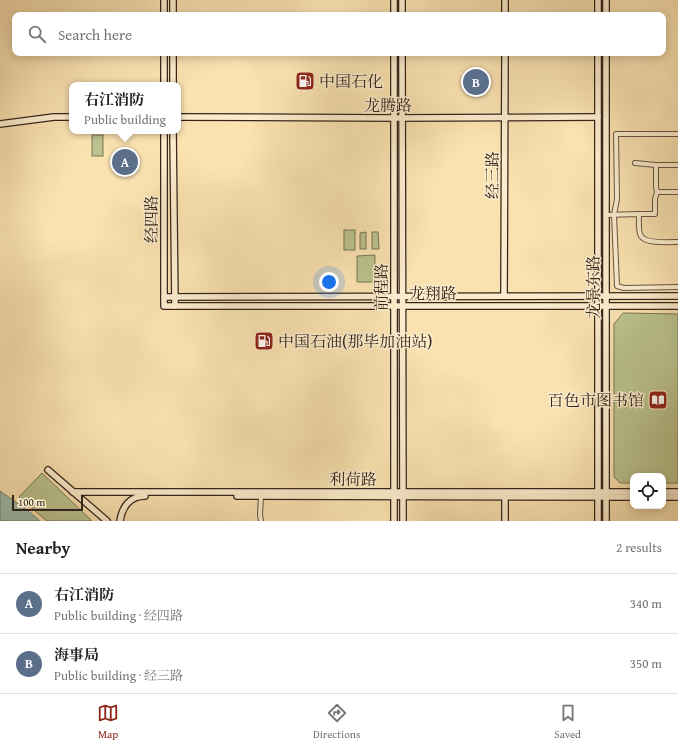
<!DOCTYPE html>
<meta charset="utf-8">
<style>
body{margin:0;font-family:"Gentium Book Plus","Noto Serif SC",serif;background:#f2f2f2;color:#222}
.controls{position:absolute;right:12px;bottom:12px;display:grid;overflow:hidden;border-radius:8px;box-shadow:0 2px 10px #0003}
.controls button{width:36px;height:36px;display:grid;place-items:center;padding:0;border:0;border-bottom:1px solid #e0e0e0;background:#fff;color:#222;font:20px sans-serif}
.scale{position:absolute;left:12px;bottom:10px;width:71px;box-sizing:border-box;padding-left:4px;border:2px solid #35251d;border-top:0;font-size:11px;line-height:14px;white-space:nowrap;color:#35251d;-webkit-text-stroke:3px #fbeccc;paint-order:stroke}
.you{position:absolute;left:329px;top:282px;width:14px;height:14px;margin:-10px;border:3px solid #fff;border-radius:50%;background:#1a73e8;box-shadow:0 0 0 6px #1a73e833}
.badge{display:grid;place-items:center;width:26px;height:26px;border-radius:50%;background:#8f2418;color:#fff;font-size:13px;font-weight:700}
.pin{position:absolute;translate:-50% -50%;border:2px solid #fff;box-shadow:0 1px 4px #0006}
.popup{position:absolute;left:69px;top:82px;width:112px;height:52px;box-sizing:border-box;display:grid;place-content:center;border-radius:8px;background:#fff;filter:drop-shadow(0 1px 3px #0005);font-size:13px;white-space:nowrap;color:#767676}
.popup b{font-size:15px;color:#222}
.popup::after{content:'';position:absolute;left:50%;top:100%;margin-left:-8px;border:8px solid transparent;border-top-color:#fff}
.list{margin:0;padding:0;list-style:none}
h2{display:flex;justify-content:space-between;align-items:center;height:52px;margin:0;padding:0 16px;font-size:17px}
h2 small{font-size:13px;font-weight:400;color:#767676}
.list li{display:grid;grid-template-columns:26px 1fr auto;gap:12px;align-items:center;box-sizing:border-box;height:60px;padding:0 16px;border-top:1px solid #e0e0e0}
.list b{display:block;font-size:15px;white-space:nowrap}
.list p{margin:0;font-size:13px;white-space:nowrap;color:#767676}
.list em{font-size:13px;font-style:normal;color:#767676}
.icon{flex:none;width:22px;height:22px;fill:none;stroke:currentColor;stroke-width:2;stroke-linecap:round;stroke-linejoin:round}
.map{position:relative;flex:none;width:678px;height:521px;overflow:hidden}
.search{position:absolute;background:#fff;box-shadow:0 2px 10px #0003;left:12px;right:12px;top:12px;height:44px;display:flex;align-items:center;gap:10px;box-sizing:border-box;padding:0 14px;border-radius:8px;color:#767676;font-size:15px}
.sheet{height:172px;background:#fff}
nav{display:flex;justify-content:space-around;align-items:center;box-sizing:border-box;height:56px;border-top:1px solid #e0e0e0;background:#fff;font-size:11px;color:#767676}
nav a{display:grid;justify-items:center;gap:2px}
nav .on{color:#8f2418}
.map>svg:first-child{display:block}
</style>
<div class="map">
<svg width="678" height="521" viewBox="0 0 678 521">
<rect width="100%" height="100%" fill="#f9e1b0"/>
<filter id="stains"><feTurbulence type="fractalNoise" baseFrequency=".005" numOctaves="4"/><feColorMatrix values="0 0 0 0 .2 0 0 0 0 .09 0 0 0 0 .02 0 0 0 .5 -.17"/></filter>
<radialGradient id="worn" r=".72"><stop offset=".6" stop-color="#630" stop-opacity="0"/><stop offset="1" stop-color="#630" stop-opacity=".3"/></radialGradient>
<g fill="#bac38d" stroke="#787455">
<rect x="92" y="135" width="11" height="21"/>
<rect x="344" y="230" width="11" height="20"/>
<path d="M 366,232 L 366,249 L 360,249 L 360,233 Z"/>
<path d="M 372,232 L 378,232 L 379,249 L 372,249 Z"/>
<path d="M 375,255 L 375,282 L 357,282 L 357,256 Z"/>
<path d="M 623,313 L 678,314 L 678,483 L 663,483 L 663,476 L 633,476 L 633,483 L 620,483 L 614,477 L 614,324 Z"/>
<path d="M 42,473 L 92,521 L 47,521 L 19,497 Z"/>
</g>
<path fill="#9ebdae" stroke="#748074" d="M 0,491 L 27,510 L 40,521 L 0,521 Z"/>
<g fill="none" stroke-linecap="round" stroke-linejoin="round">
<g stroke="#665442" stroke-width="6">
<g id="street">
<path d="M 678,134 L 616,134 L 617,199 L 614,215 L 617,286 L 624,288 L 678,287"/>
<path d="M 635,163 L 656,165 L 678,165"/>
<path d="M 656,165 L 656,187 L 657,192 L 678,192"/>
<path d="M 639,214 L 655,214 L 655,199 L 657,192"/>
<path d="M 606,215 L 639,214 C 639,219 638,232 641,236 C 645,244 670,242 678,242"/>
<path d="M 261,496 L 260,515 L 261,521"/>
</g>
</g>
<g stroke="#35251d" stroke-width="8">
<g id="secondary">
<path d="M 173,0 L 173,15"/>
<path d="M 394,0 L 394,15"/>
<path d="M 402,0 L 402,15"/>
<path d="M 164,15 L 164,0"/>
<path d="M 505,15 L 505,0"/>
<path d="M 598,15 L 598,0"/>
<path d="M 606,15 L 606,0"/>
<path d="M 173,53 L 173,85"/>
<path d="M 394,53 L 394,521"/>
<path d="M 402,53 L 403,521"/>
<path d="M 164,85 L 164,53"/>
<path d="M 178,117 L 394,118 L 598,117"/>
<path d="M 0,124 L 54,117 L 72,117"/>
<path d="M 164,131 L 164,306 L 678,306"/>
<path d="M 173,131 L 175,306"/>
<path d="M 504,296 L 505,53"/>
<path d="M 164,297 L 678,296"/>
<path d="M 48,470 L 107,521"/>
<path d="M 73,492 L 633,492"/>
<path d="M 663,492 L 678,492"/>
<path d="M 237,496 L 633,497"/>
<path d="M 505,497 L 505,521"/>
<path d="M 663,497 L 678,497"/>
<path d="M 120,521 C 122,507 130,496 145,496"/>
<path d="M 598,521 L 598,53"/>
<path d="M 606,521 L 606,53"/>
</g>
</g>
<use href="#street" stroke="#fbeccc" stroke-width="4"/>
<use href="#secondary" stroke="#fbeccc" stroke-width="5.5"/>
</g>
<defs>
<g id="fuel-square" transform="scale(1)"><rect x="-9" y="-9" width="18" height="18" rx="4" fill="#8f2418" stroke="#fbeccc"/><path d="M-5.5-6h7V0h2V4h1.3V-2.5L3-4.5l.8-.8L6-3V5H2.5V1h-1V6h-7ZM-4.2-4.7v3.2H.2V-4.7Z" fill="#fff"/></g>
<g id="library-square" transform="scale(1)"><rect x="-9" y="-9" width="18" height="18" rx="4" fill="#8f2418" stroke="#fbeccc"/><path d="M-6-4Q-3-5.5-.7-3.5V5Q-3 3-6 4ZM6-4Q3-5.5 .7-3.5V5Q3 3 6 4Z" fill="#fff"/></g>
</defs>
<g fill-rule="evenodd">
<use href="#fuel-square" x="305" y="81"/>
<use href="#fuel-square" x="264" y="341"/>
<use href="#library-square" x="658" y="400"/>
</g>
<g text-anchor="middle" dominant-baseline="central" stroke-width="3" stroke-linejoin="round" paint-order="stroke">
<g font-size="16" fill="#35251d" stroke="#fbeccc" text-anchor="start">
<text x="319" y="81">中国石化</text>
<text x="278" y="341">中国石油(那毕加油站)</text>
<text x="644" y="400" text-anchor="end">百色市图书馆</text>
</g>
<g font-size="16" fill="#35251d" stroke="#fbeccc">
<text x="388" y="105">龙腾路</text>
<text transform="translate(492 175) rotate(-90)">经三路</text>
<text transform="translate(151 219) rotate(-90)">经四路</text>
<text transform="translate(381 287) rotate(-90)">前程路</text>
<text transform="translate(593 287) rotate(-90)">龙景东路</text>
<text x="433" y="293">龙翔路</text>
<text x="353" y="479">利荷路</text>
</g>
</g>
<rect width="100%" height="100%" filter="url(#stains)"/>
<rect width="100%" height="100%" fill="url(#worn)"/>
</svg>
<div class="controls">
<button><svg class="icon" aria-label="locate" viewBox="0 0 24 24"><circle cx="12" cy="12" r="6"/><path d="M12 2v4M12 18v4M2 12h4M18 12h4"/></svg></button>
</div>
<div class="scale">100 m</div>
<div class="you"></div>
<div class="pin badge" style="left:125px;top:162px;background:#5c6f8a">A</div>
<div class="popup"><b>右江消防</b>Public building</div>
<div class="pin badge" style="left:476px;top:82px;background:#5c6f8a">B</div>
<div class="search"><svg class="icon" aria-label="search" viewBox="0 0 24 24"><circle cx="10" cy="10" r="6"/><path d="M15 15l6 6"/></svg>Search here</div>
</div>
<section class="sheet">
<h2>Nearby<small>2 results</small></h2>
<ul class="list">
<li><span class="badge" style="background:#5c6f8a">A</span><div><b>右江消防</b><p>Public building · 经四路</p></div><em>340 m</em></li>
<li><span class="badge" style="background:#5c6f8a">B</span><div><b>海事局</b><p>Public building · 经三路</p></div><em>350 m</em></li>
</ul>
</section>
<nav>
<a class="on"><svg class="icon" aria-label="map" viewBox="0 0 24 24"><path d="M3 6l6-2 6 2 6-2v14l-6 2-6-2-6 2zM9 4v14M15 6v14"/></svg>Map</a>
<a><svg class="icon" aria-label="directions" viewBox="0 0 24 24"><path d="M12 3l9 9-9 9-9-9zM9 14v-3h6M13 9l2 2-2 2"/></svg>Directions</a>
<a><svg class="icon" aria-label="saved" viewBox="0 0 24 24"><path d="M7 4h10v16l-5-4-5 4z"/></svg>Saved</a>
</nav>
